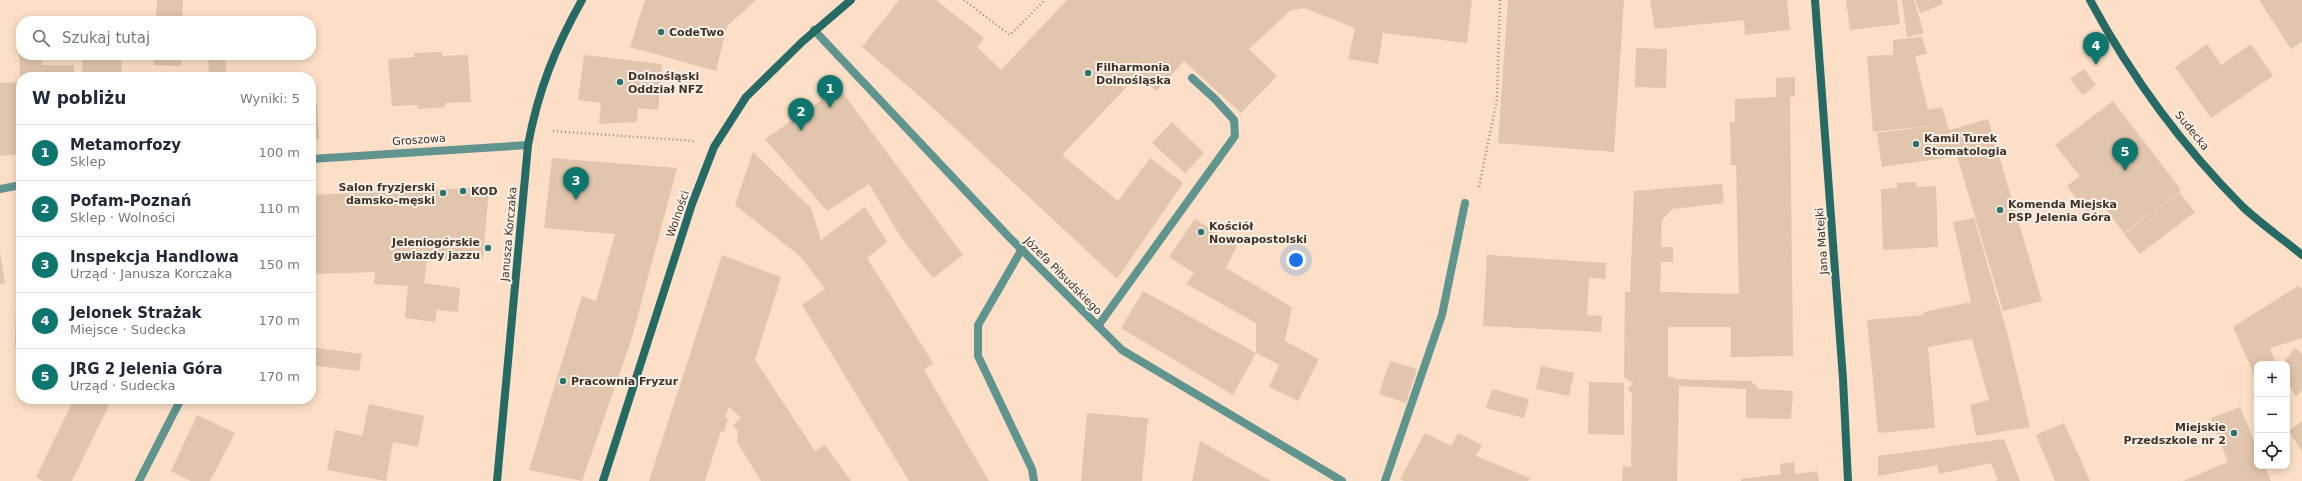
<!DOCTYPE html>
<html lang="pl">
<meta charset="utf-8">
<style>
body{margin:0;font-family:"DejaVu Sans",sans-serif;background:#f2f2f3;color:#1f2937}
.controls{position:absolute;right:12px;bottom:12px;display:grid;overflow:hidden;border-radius:8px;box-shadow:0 2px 10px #0003}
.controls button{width:36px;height:36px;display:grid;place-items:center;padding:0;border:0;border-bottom:1px solid #e0e1e3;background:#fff;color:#1f2937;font:20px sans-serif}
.you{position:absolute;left:1296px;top:260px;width:14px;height:14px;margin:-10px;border:3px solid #fff;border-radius:50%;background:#1a73e8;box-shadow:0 0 0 6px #1a73e833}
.badge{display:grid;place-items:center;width:26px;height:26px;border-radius:50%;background:#0f766e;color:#fff;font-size:13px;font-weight:700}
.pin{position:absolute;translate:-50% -33px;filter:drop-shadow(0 1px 2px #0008)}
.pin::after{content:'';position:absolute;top:21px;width:14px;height:12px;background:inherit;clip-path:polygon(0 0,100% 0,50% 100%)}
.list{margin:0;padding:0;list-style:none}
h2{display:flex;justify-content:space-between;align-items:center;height:52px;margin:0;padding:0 16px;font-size:17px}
h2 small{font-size:13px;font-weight:400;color:#747a83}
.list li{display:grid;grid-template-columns:26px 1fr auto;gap:12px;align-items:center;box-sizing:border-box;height:56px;padding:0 16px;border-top:1px solid #e0e1e3}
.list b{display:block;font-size:15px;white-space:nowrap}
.list p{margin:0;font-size:13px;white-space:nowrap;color:#747a83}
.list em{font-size:13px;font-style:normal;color:#747a83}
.icon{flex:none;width:22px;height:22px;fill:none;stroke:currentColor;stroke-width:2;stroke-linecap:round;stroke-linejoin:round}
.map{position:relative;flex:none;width:2302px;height:481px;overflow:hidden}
.search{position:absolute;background:#fff;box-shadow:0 2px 10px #0003;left:16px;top:16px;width:300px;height:44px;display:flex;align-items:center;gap:10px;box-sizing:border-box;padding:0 14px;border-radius:16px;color:#747a83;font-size:15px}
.panel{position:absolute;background:#fff;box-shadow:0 2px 10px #0003;left:16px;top:72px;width:300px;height:332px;border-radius:16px}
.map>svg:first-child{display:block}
</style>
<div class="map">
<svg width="2302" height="481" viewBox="0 0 2302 481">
<rect width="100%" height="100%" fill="#fcdfc6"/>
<g fill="#e1c5ac">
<path d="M 157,0 L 183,0 L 182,21 L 156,21 Z"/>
<path d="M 645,0 L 756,0 L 727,26 L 716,71 L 630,47 Z"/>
<path d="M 899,0 L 936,0 L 984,38 L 977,47 L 1001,70 L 1067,0 L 1472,0 L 1467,43 L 1383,33 L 1378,64 L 1348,59 L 1355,28 L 1304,8 L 1291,10 L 1249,49 L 1277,76 L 1241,113 L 1184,61 L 1156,91 L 1138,75 L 1062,155 L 1118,201 L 1150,158 L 1183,183 L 1117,279 L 931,106 L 862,47 Z"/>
<path d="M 1508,0 L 1624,0 L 1614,152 L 1498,143 Z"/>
<path d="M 1650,0 L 1787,0 L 1790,30 L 1745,35 L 1744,20 L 1655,29 Z"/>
<path d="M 1846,0 L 1897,0 L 1900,24 L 1850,30 Z"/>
<path d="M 1902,0 L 1914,0 L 1924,33 L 1907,37 Z"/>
<path d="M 1915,0 L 1942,0 L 1943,4 L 1920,13 Z"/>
<path d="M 2259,0 L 2302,0 L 2302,42 L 2291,49 Z"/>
<path d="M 1922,37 L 1927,54 L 1915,56 L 1928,110 L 1942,107 L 1949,130 L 1988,119 L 2042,301 L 2003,311 L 1957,156 L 1882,167 L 1877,133 L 1937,125 L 1873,132 L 1867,56 L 1893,55 L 1893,40 Z"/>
<path d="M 2207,44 L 2221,65 L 2251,44 L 2273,76 L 2211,118 L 2175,67 Z"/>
<path d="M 19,46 L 21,46 L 21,55 L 42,55 L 42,65 L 74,65 L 74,77 L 21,77 L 21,154 L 0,156 L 0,83 L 20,82 Z"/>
<path d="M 1636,48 L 1667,49 L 1666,88 L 1635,87 Z"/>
<path d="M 442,52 L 442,56 L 468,55 L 471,102 L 445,103 L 445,107 L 418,109 L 417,105 L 392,106 L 388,59 L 414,57 L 414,53 Z"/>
<path d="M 83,55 L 122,55 L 121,77 L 82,77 Z"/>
<path d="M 154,55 L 181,55 L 181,66 L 154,65 Z"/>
<path d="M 208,55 L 225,55 L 227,77 L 209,77 Z"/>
<path d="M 584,55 L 662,64 L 658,110 L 638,108 L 637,122 L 599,124 L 601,103 L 578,100 Z"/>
<path d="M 2084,69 L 2096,85 L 2083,95 L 2070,79 Z"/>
<path d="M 1795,77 L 1795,96 L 1790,97 L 1793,356 L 1731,357 L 1731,327 L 1668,327 L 1668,377 L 1674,377 L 1674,379 L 1751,381 L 1759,389 L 1793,391 L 1791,419 L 1746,418 L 1746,389 L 1679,386 L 1677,481 L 1622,481 L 1623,466 L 1631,467 L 1632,394 L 1628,389 L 1633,383 L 1624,377 L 1625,292 L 1630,292 L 1634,191 L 1722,184 L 1724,203 L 1672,209 L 1662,220 L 1661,247 L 1673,247 L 1673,262 L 1661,262 L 1660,292 L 1739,294 L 1736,165 L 1731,165 L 1730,122 L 1735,122 L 1735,99 L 1776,97 L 1776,78 Z"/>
<path d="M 839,88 L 963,255 L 933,278 L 900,236 L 869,184 L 827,211 L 765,139 Z"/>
<path d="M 2113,101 L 2181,190 L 2124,233 L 2103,206 L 2090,216 L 2067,186 L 2080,176 L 2055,145 Z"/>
<path d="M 311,104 L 317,104 L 319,139 L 311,140 Z"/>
<path d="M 1172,122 L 1204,153 L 1185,173 L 1152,143 Z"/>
<path d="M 753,152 L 811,208 L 821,240 L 865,207 L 887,242 L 867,258 L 933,363 L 924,370 L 989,481 L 909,481 L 802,305 L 825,289 L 801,257 L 735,205 Z"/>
<path d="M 552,158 L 677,168 L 631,341 L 582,481 L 529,470 L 582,296 L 596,301 L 615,234 L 544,228 Z"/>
<path d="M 1916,182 L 1916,187 L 1936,186 L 1938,247 L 1883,250 L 1881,189 L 1897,188 L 1897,183 Z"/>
<path d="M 489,187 L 483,259 L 427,259 L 424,283 L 460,288 L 458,312 L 437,310 L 435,322 L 405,318 L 408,286 L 374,284 L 375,272 L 311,274 L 311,195 Z"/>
<path d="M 2179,192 L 2195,212 L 2140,254 L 2124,234 Z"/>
<path d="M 1974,218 L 2007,332 L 2030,427 L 1976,436 L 1970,405 L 1989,400 L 1972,339 L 1928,347 L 1935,428 L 1878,433 L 1867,320 L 1924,315 L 1924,312 L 1971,302 L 1953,222 Z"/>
<path d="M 1195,219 L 1237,246 L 1226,268 L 1292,307 L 1285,341 L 1319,359 L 1298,401 L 1269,387 L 1279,365 L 1256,353 L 1256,323 L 1186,284 L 1194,273 L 1169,257 Z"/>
<path d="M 0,252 L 5,283 L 0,284 Z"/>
<path d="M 722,255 L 781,277 L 755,360 L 815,451 L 825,445 L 851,481 L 761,481 L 737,442 L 738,431 L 733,425 L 741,418 L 729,407 L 725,418 L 728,418 L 724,432 L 721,431 L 705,481 L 649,481 Z"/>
<path d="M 1487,255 L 1606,263 L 1605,279 L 1589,278 L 1587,315 L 1602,316 L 1601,332 L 1483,326 Z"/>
<path d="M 2298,286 L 2302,289 L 2302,338 L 2270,348 L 2276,364 L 2257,364 L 2257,381 L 2233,327 Z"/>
<path d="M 1143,291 L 1256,353 L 1233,395 L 1121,328 Z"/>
<path d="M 16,306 L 21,307 L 21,346 L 15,346 Z"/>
<path d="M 311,347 L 362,354 L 359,371 L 311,365 Z"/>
<path d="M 2295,348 L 2302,354 L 2302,390 L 2296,397 L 2287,382 L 2287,364 L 2282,364 Z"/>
<path d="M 1390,361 L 1417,369 L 1406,403 L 1379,394 Z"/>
<path d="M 1541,366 L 1574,373 L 1569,396 L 1536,389 Z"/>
<path d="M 1589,382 L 1624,383 L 1624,435 L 1588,434 Z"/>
<path d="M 1492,389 L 1529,399 L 1524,418 L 1486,408 Z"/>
<path d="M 74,399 L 96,399 L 109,405 L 72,481 L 43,481 L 36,477 Z"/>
<path d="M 369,404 L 424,416 L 418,447 L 393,442 L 386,481 L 327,470 L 335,430 L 362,436 Z"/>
<path d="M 2240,407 L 2257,448 L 2257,466 L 2264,466 L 2271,481 L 2183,481 L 2228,462 L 2211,418 Z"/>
<path d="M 1087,413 L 1148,418 L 1142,481 L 1081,481 Z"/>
<path d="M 197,415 L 235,433 L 210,481 L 191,481 L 171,471 Z"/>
<path d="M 2302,421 L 2302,452 L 2289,431 Z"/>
<path d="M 2064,423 L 2090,481 L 2055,481 L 2036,435 Z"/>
<path d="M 1425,433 L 1451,446 L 1458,433 L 1482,445 L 1476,456 L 1530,478 L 1528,481 L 1404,481 L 1400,479 Z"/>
<path d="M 2004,439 L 2020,481 L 1995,481 L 1998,480 L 1991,463 L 1939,474 L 1937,465 L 1878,476 L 1878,456 Z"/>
<path d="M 1200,441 L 1267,479 L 1271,481 L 1192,481 Z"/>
<path d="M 1794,462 L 1795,474 L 1817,471 L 1819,481 L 1741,481 L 1741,479 L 1781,474 L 1780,464 Z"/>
</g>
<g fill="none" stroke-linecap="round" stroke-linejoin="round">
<g stroke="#a08c7a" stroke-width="2.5" stroke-dasharray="1 3" stroke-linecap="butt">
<path d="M 964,0 L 1010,35 L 1045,0"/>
<path d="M 553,131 L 694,141"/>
<path d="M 1479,187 L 1497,99 L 1500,0"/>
</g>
<g stroke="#60948f" stroke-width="8">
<path d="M 1022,249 L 978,325 L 978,356 L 1032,469 L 1034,481"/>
<path d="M 1098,326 L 1235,136 L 1234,120 L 1215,99 L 1192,78"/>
<path d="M 139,481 L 181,399"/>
<path d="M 1385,481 L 1442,315 L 1465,203"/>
</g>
<g stroke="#60948f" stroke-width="8">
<path d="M 814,30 L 1008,236 L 1122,350 L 1342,481"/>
<path d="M 311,159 L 528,145"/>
<path d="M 0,189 L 21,185"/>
</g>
<g stroke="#266a65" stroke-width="8">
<path d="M 1815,0 L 1843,379 L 1848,481"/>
<path d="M 2090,0 C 2131,76 2182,146 2243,207 C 2261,224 2283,239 2302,255"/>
<path d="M 497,481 L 528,145 C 538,91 555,48 582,0"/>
<path d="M 603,481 L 692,204 L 714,147 L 746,97 L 802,42 L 851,0"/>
</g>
</g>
<g fill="#2b746f" stroke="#fcf0e6" stroke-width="1.5">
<circle cx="661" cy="32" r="4"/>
<circle cx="1088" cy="73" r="4"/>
<circle cx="620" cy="82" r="4"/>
<circle cx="1916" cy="144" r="4"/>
<circle cx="463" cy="191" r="4"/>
<circle cx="443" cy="193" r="4"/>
<circle cx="2000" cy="210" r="4"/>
<circle cx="1201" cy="232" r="4"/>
<circle cx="488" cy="248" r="4"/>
<circle cx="563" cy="381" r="4"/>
<circle cx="2234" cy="433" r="4"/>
</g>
<g text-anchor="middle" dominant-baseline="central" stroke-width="4" stroke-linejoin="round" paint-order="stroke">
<g font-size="11" font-weight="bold" fill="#3f342a" stroke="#fcf0e6" text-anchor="start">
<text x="669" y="32">CodeTwo</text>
<text x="1096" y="67">Filharmonia<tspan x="1096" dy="13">Dolnośląska</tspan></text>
<text x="628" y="76">Dolnośląski<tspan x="628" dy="13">Oddział NFZ</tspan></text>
<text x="1924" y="138">Kamil Turek<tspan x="1924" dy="13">Stomatologia</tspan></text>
<text x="435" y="187" text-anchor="end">Salon fryzjerski<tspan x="435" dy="13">damsko-męski</tspan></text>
<text x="471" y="191">KOD</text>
<text x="2008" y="204">Komenda Miejska<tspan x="2008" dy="13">PSP Jelenia Góra</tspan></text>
<text x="1209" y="226">Kościół<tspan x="1209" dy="13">Nowoapostolski</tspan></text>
<text x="480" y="242" text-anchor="end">Jeleniogórskie<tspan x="480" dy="13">gwiazdy jazzu</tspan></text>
<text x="571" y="381">Pracownia Fryzur</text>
<text x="2226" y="427" text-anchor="end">Miejskie<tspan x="2226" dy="13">Przedszkole nr 2</tspan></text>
</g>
<g font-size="11" fill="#3f342a" stroke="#fcf0e6">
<text transform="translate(2192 131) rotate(51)">Sudecka</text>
<text transform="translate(419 140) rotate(-4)">Groszowa</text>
<text transform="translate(678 214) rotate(-71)">Wolności</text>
<text transform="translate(509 234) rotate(-85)">Janusza Korczaka</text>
<text transform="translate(1822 241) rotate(-94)">Jana Matejki</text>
<text transform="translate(1063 276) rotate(45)">Józefa Piłsudskiego</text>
</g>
</g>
</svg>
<div class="controls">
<button>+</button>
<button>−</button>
<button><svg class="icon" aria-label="locate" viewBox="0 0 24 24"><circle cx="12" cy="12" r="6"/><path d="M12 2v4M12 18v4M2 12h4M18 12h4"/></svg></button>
</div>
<div class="you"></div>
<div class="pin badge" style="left:830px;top:108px">1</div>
<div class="pin badge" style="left:801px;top:131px">2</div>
<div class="pin badge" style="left:576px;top:200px">3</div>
<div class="pin badge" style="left:2096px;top:65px">4</div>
<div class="pin badge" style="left:2125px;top:171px">5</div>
<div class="search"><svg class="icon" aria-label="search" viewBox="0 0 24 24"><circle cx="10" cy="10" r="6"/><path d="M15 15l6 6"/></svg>Szukaj tutaj</div>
<section class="panel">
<h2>W pobliżu<small>Wyniki: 5</small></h2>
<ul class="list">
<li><span class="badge">1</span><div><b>Metamorfozy</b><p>Sklep</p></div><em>100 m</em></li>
<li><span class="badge">2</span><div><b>Pofam-Poznań</b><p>Sklep · Wolności</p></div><em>110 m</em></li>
<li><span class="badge">3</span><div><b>Inspekcja Handlowa</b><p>Urząd · Janusza Korczaka</p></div><em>150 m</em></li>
<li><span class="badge">4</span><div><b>Jelonek Strażak</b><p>Miejsce · Sudecka</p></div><em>170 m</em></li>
<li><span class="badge">5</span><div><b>JRG 2 Jelenia Góra</b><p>Urząd · Sudecka</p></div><em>170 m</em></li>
</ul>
</section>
</div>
